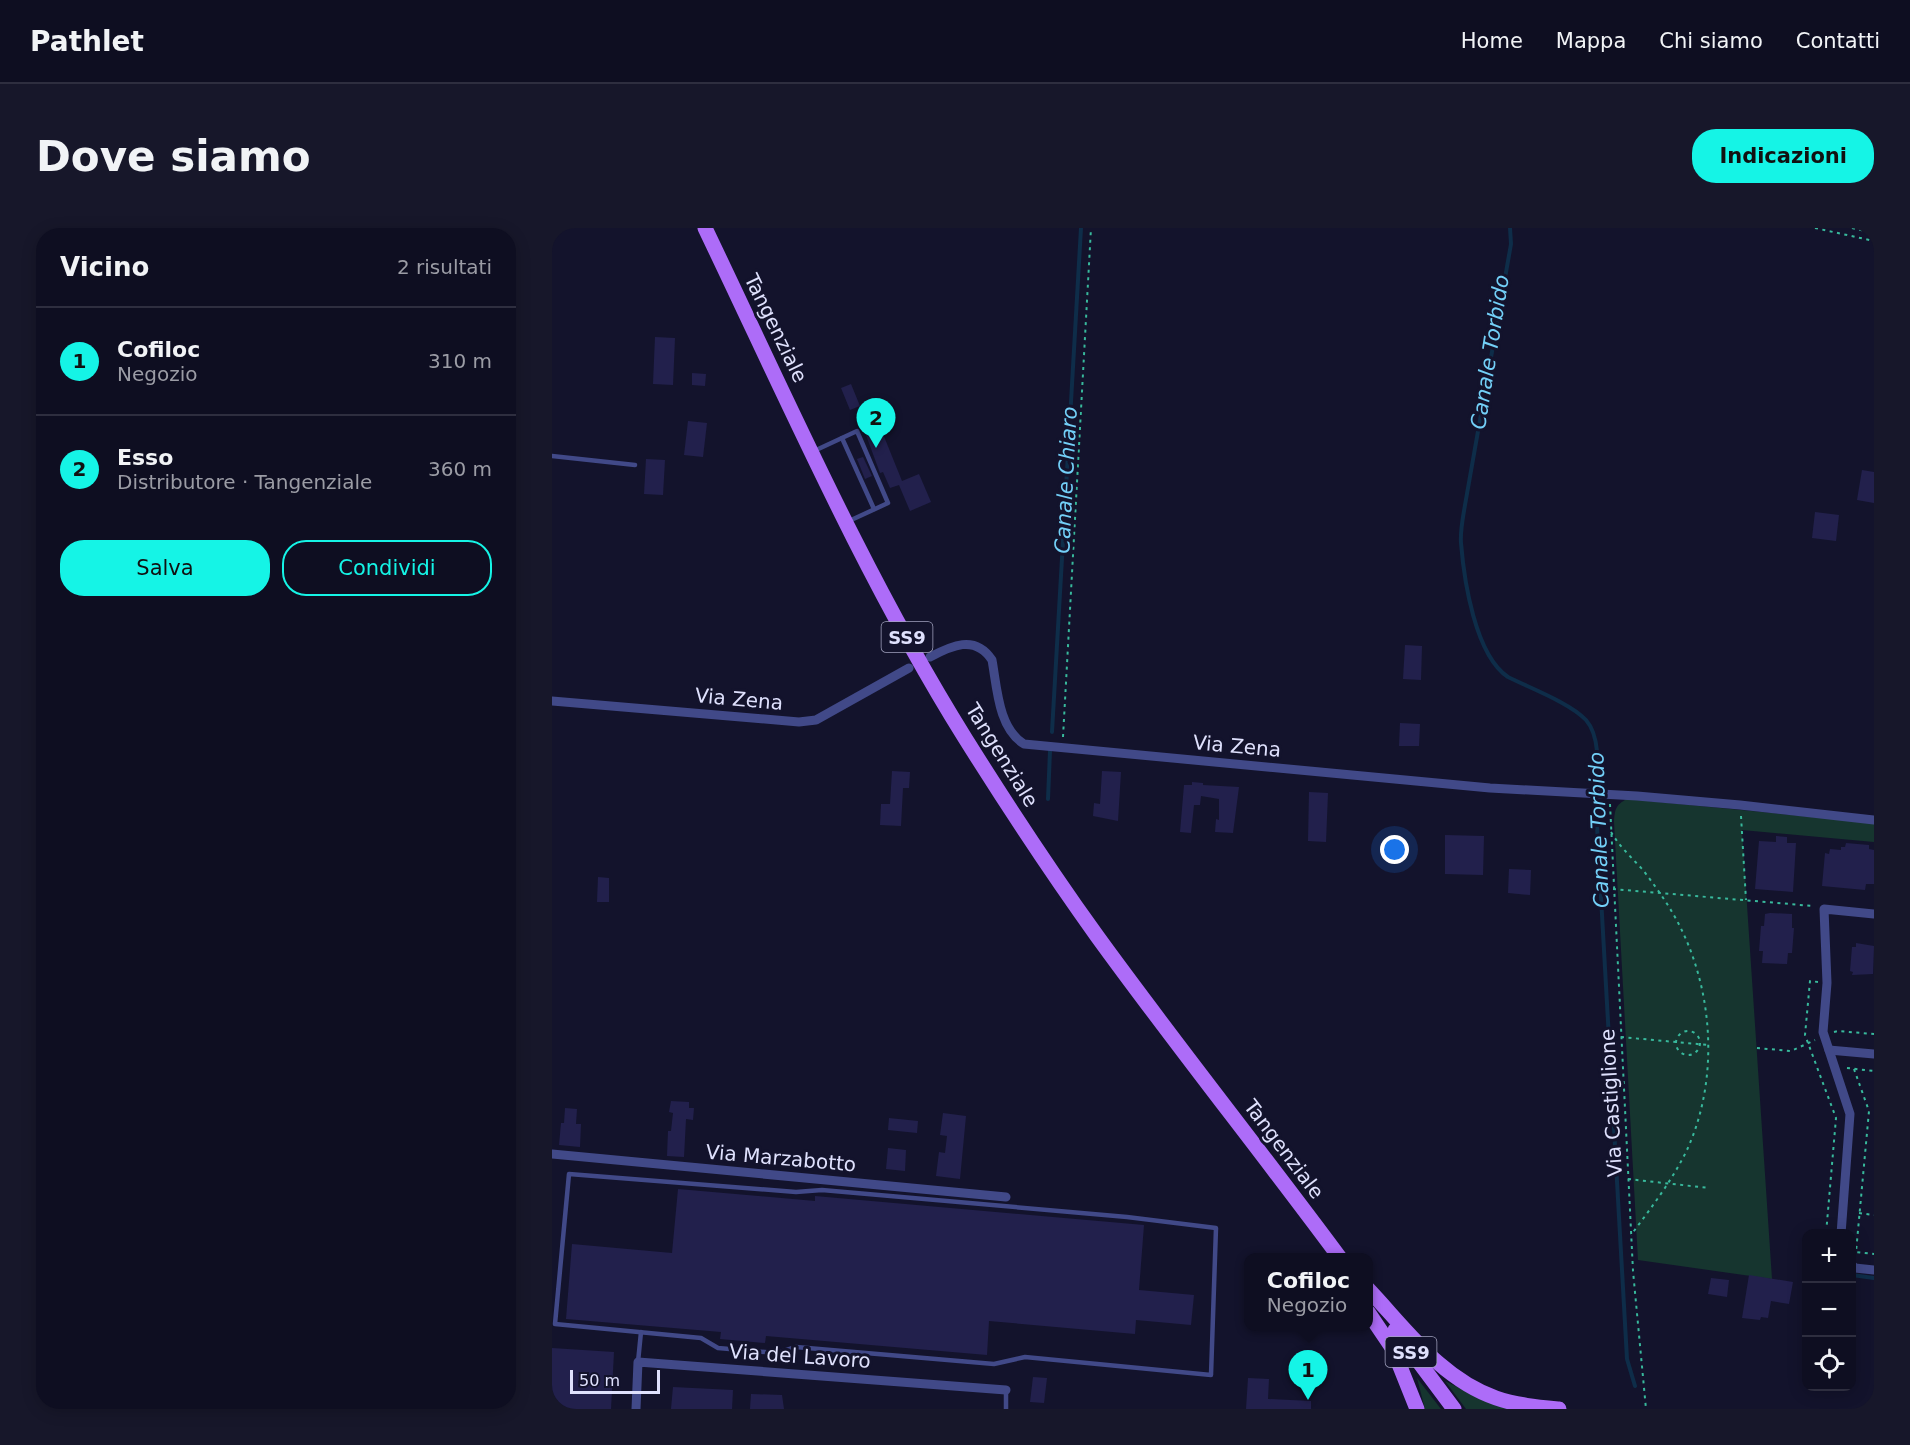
<!DOCTYPE html>
<html lang="it">
<meta charset="utf-8">
<style>
body{margin:0;font-family:"DejaVu Sans",sans-serif;background:#17172a;color:#f1f3f6}
.controls{position:absolute;right:18px;bottom:18px;display:grid;overflow:hidden;border-radius:12px;box-shadow:0 3px 15px #0003}
.controls button{width:54px;height:54px;display:grid;place-items:center;padding:0;border:0;border-bottom:2px solid #2e2e3f;background:#0e0e21;color:#f1f3f6;font:30px sans-serif}
.scale{position:absolute;left:18px;bottom:15px;width:90px;box-sizing:border-box;padding-left:6px;border:3px solid #dfe1fd;border-top:0;font-size:16px;line-height:21px;white-space:nowrap;color:#dfe1fd;-webkit-text-stroke:4px #13132c;paint-order:stroke}
.you{position:absolute;left:843px;top:622px;width:21px;height:21px;margin:-15px;border:4px solid #fff;border-radius:50%;background:#1a73e8;box-shadow:0 0 0 9px #1a73e833}
.badge{display:grid;place-items:center;width:39px;height:39px;border-radius:50%;background:#15f4e6;color:#111;font-size:20px;font-weight:700}
.pin{position:absolute;translate:-50% -50px;filter:drop-shadow(0 2px 3px #0008)}
.pin::after{content:'';position:absolute;top:32px;width:21px;height:18px;background:inherit;clip-path:polygon(0 0,100% 0,50% 100%)}
.popup{position:absolute;left:692px;top:1025px;width:129px;height:78px;box-sizing:border-box;display:grid;place-content:center;border-radius:12px;background:#0e0e21;filter:drop-shadow(0 2px 4px #0005);font-size:20px;white-space:nowrap;color:#9b9ca5}
.popup b{font-size:22px;color:#f1f3f6}
.popup::after{content:'';position:absolute;left:50%;top:100%;margin-left:-12px;border:12px solid transparent;border-top-color:#0e0e21}
.list{margin:0;padding:0;list-style:none}
h2{display:flex;justify-content:space-between;align-items:center;height:78px;margin:0;padding:0 24px;font-size:26px}
h2 small{font-size:20px;font-weight:400;color:#9b9ca5}
.list li{display:grid;grid-template-columns:39px 1fr auto;gap:18px;align-items:center;box-sizing:border-box;height:108px;padding:0 24px;border-top:2px solid #2e2e3f}
.list b{display:block;font-size:22px;white-space:nowrap}
.list p{margin:0;font-size:20px;white-space:nowrap;color:#9b9ca5}
.list em{font-size:20px;font-style:normal;color:#9b9ca5}
.actions{display:flex;gap:12px;padding:18px 24px}
.actions a{flex:1;padding:14px 0;border:2px solid #15f4e6;border-radius:24px;text-align:center;font-size:21px;color:#15f4e6}
.actions .main{background:#15f4e6;color:#111}
.icon{flex:none;width:33px;height:33px;fill:none;stroke:currentColor;stroke-width:2;stroke-linecap:round;stroke-linejoin:round}
.map{position:relative;flex:none;width:1322px;height:1181px;overflow:hidden;border-radius:24px}
header{display:flex;align-items:center;gap:36px;box-sizing:border-box;height:84px;padding:0 30px;background:#0e0e21;border-bottom:2px solid #2e2e3f}
header strong{font-size:28px}
nav{display:flex;gap:33px;margin-inline-start:auto;font-size:21px}
.intro{display:flex;align-items:center;justify-content:space-between;box-sizing:border-box;height:144px;padding:0 36px}
h1{margin:0;font-size:42px}
.button{padding:15px 27px;border-radius:24px;background:#15f4e6;color:#111;font-size:21px;font-weight:700}
main{display:flex;gap:36px;padding:0 36px}
aside{flex:1;background:#0e0e21;border-radius:24px;box-shadow:0 3px 15px #0003}
.map>svg:first-child{display:block}
</style>
<header>
<strong>Pathlet</strong>
<nav><a>Home</a><a>Mappa</a><a>Chi siamo</a><a>Contatti</a></nav>
</header>
<div class="intro"><h1>Dove siamo</h1><a class="button">Indicazioni</a></div>
<main>
<aside>
<h2>Vicino<small>2 risultati</small></h2>
<ul class="list">
<li><span class="badge">1</span><div><b>Cofiloc</b><p>Negozio</p></div><em>310 m</em></li>
<li><span class="badge">2</span><div><b>Esso</b><p>Distributore · Tangenziale</p></div><em>360 m</em></li>
</ul>
<div class="actions"><a class="main">Salva</a><a>Condividi</a></div>
</aside>
<div class="map">
<svg width="1322" height="1181" viewBox="0 0 1322 1181">
<rect width="100%" height="100%" fill="#13132c"/>
<g fill="#16352f">
<path d="M 1075,571 L 1322,595 L 1322,614 L 1190,602 L 1220,1051 L 1086,1032 L 1062,594 C 1063,582 1063,577 1075,571 Z"/>
<path d="M 865,1150 L 889,1181 L 873,1181 Z"/>
<path d="M 893,1153 L 932,1172 L 960,1181 L 914,1181 Z"/>
</g>
<g fill="none" stroke-linecap="round" stroke-linejoin="round">
<g stroke="#0e2d49" stroke-width="4">
<path d="M 958,0 L 959,16 L 913,277 C 911,289 908,303 909,315 C 912,352 923,427 956,449 C 978,460 1018,475 1034,492 C 1041,500 1044,513 1045,523 C 1047,542 1043,561 1044,580 L 1075,1131 L 1083,1158"/>
<path d="M 500,504 L 529,0"/>
<path d="M 496,571 L 498,523"/>
<path d="M 1300,1047 L 1322,1050"/>
</g>
</g>
<g fill="#22204c">
<path d="M 103,109 L 123,110 L 121,157 L 101,156 Z"/>
<path d="M 140,145 L 154,146 L 153,158 L 140,157 Z"/>
<path d="M 299,156 L 308,178 L 298,182 L 289,160 Z"/>
<path d="M 136,193 L 155,195 L 151,229 L 132,227 Z"/>
<path d="M 329,201 L 350,253 L 367,246 L 379,274 L 358,283 L 347,257 L 338,260 L 331,244 L 328,245 L 314,207 Z"/>
<path d="M 311,229 L 320,248 L 313,251 L 305,231 Z"/>
<path d="M 94,231 L 113,232 L 111,267 L 92,266 Z"/>
<path d="M 1310,242 L 1322,244 L 1322,275 L 1305,272 Z"/>
<path d="M 1263,284 L 1287,287 L 1284,313 L 1260,310 Z"/>
<path d="M 853,417 L 870,418 L 869,452 L 851,451 Z"/>
<path d="M 848,495 L 868,496 L 867,518 L 847,518 Z"/>
<path d="M 340,543 L 358,544 L 357,560 L 351,560 L 349,598 L 328,597 L 329,576 L 338,576 Z"/>
<path d="M 550,543 L 569,544 L 566,593 L 541,588 L 542,575 L 548,576 Z"/>
<path d="M 640,554 L 651,555 L 651,557 L 687,559 L 681,605 L 663,604 L 664,591 L 667,592 L 667,571 L 649,568 L 648,577 L 642,577 L 639,605 L 628,604 L 632,557 L 640,557 Z"/>
<path d="M 757,564 L 776,565 L 774,614 L 756,613 Z"/>
<path d="M 893,607 L 932,608 L 931,647 L 893,646 Z"/>
<path d="M 1224,608 L 1235,609 L 1235,615 L 1244,615 L 1241,664 L 1203,661 L 1207,613 L 1224,614 Z"/>
<path d="M 1294,615 L 1317,617 L 1317,621 L 1322,622 L 1322,656 L 1314,656 L 1313,662 L 1270,658 L 1273,625 L 1277,626 L 1278,621 L 1289,622 L 1289,619 L 1293,619 Z"/>
<path d="M 957,641 L 979,642 L 978,667 L 956,665 Z"/>
<path d="M 46,649 L 57,650 L 57,674 L 45,674 Z"/>
<path d="M 1218,685 L 1240,686 L 1240,700 L 1242,700 L 1240,725 L 1236,725 L 1235,736 L 1210,735 L 1211,723 L 1207,723 L 1209,698 L 1212,698 L 1213,686 Z"/>
<path d="M 1304,715 L 1322,718 L 1321,746 L 1300,747 L 1301,744 L 1298,743 L 1300,719 L 1304,719 Z"/>
<path d="M 119,873 L 137,874 L 137,880 L 142,880 L 141,892 L 134,891 L 132,929 L 115,928 L 116,903 L 119,903 L 121,885 L 117,884 Z"/>
<path d="M 13,880 L 25,881 L 24,896 L 29,896 L 28,919 L 7,917 L 9,895 L 12,895 Z"/>
<path d="M 391,885 L 414,888 L 408,951 L 384,948 L 387,924 L 393,925 L 395,908 L 388,907 Z"/>
<path d="M 337,890 L 366,893 L 365,905 L 336,902 Z"/>
<path d="M 336,920 L 354,922 L 353,943 L 334,941 Z"/>
<path d="M 126,961 L 263,973 L 263,968 L 592,997 L 587,1062 L 642,1067 L 639,1097 L 584,1092 L 583,1106 L 437,1093 L 435,1127 L 214,1108 L 213,1115 L 168,1111 L 169,1104 L 14,1091 L 20,1016 L 120,1025 Z"/>
<path d="M 1197,1047 L 1241,1054 L 1237,1076 L 1219,1073 L 1216,1090 L 1209,1089 L 1208,1092 L 1190,1090 Z"/>
<path d="M 1159,1050 L 1177,1052 L 1175,1069 L 1156,1066 Z"/>
<path d="M 0,1120 L 62,1124 L 59,1181 L 0,1181 Z"/>
<path d="M 481,1149 L 495,1150 L 492,1175 L 478,1174 Z"/>
<path d="M 696,1150 L 717,1151 L 716,1171 L 759,1173 L 759,1181 L 694,1181 Z"/>
<path d="M 121,1159 L 181,1162 L 180,1181 L 119,1181 Z"/>
<path d="M 199,1166 L 230,1167 L 232,1181 L 198,1181 Z"/>
</g>
<g fill="none" stroke-linecap="round" stroke-linejoin="round">
<g stroke="#38b99c" stroke-width="2" stroke-dasharray="3 4.5" stroke-linecap="butt">
<path d="M 1263,0 L 1322,13"/>
<path d="M 1300,0 L 1322,5"/>
<path d="M 511,509 L 539,0"/>
<path d="M 1058,576 L 1081,1043 L 1094,1181"/>
<path d="M 1189,588 L 1194,672"/>
<path d="M 1059,604 C 1068,619 1080,630 1091,642 C 1100,654 1109,666 1117,679 C 1161,749 1170,848 1134,924 C 1119,954 1099,980 1079,1007"/>
<path d="M 1061,661 L 1261,678"/>
<path d="M 1266,754 L 1258,753 L 1253,807 L 1284,890 L 1274,1006"/>
<circle cx="1136" cy="815" r="12"/>
<path d="M 1282,804 L 1286,803 L 1322,806"/>
<path d="M 1069,809 L 1156,817"/>
<path d="M 1205,820 L 1239,823 L 1263,812"/>
<path d="M 1295,840 L 1322,843"/>
<path d="M 1302,841 L 1317,883 L 1304,1024 L 1322,1026"/>
<path d="M 1076,951 L 1157,960"/>
<path d="M 1307,985 L 1322,987"/>
</g>
<g stroke="#414988" stroke-width="4.5">
<path d="M 290,210 L 322,281"/>
<path d="M 262,223 L 305,203 L 336,275 L 297,293"/>
<path d="M 0,228 L 83,237"/>
<path d="M 17,946 L 244,964 L 270,962 L 575,989 L 664,1000 L 659,1147 L 473,1129 L 442,1136 L 244,1119 L 225,1125 L 166,1120 L 149,1110 L 3,1096 Z"/>
<path d="M 86,1134 L 89,1104"/>
<path d="M 454,1163 L 454,1181"/>
</g>
<g stroke="#414988" stroke-width="9">
<path d="M 378,429 C 399,418 423,406 440,432 C 445,459 446,500 472,516 L 938,560 L 1085,568 L 1188,577 L 1322,592"/>
<path d="M 0,473 L 247,494 L 264,492 L 357,440"/>
<path d="M 1277,822 L 1322,826"/>
<path d="M 0,926 L 454,969"/>
<path d="M 1289,1006 L 1298,886 L 1271,804 L 1275,755 L 1272,681 L 1322,686"/>
<path d="M 1300,1037 L 1303,1040 L 1322,1042"/>
<path d="M 84,1181 L 86,1134 L 454,1162"/>
</g>
<g stroke="#ad6cf8" stroke-width="15">
<path d="M 153,0 C 235,171 313,350 413,510 C 455,577 499,644 545,708 C 624,817 708,922 788,1030"/>
<path d="M 816,1061 C 854,1101 889,1151 944,1170 C 964,1177 986,1179 1007,1181"/>
<path d="M 816,1084 L 841,1121 L 865,1181"/>
<path d="M 843,1102 L 902,1181"/>
</g>
</g>
<g text-anchor="middle" dominant-baseline="central" stroke-width="6" stroke-linejoin="round" paint-order="stroke">
<g fill="#13132c" stroke="#a2a3be" stroke-width="1.5">
<rect x="329.5" y="394" width="51" height="30" rx="4.5"/>
<rect x="833.5" y="1109" width="51" height="30" rx="4.5"/>
</g>
<g font-size="18" font-weight="bold" fill="#dfe1fd">
<text x="355" y="409">SS9</text>
<text x="859" y="1124">SS9</text>
</g>
<g font-size="20" fill="#dfe1fd" stroke="#13132c">
<text transform="translate(224 100) rotate(64)">Tangenziale</text>
<text transform="translate(187 471) rotate(5)">Via Zena</text>
<text transform="translate(685 518) rotate(5)">Via Zena</text>
<text transform="translate(450 527) rotate(58)">Tangenziale</text>
<text transform="translate(1059 875) rotate(-93)">Via Castiglione</text>
<text transform="translate(732 921) rotate(53)">Tangenziale</text>
<text transform="translate(229 930) rotate(5)">Via Marzabotto</text>
<text transform="translate(248 1128) rotate(4)">Via del Lavoro</text>
</g>
<g font-size="21" font-style="italic" fill="#73d0f8" stroke="#13132c">
<text transform="translate(938 124) rotate(-81)">Canale Torbido</text>
<text transform="translate(514 252) rotate(-87)">Canale Chiaro</text>
<text transform="translate(1047 602) rotate(-92)">Canale Torbido</text>
</g>
</g>
</svg>
<div class="controls">
<button>+</button>
<button>−</button>
<button><svg class="icon" aria-label="locate" viewBox="0 0 24 24"><circle cx="12" cy="12" r="6"/><path d="M12 2v4M12 18v4M2 12h4M18 12h4"/></svg></button>
</div>
<div class="scale">50 m</div>
<div class="you"></div>
<div class="pin badge" style="left:756px;top:1172px">1</div>
<div class="popup"><b>Cofiloc</b>Negozio</div>
<div class="pin badge" style="left:324px;top:220px">2</div>
</div>
</main>
